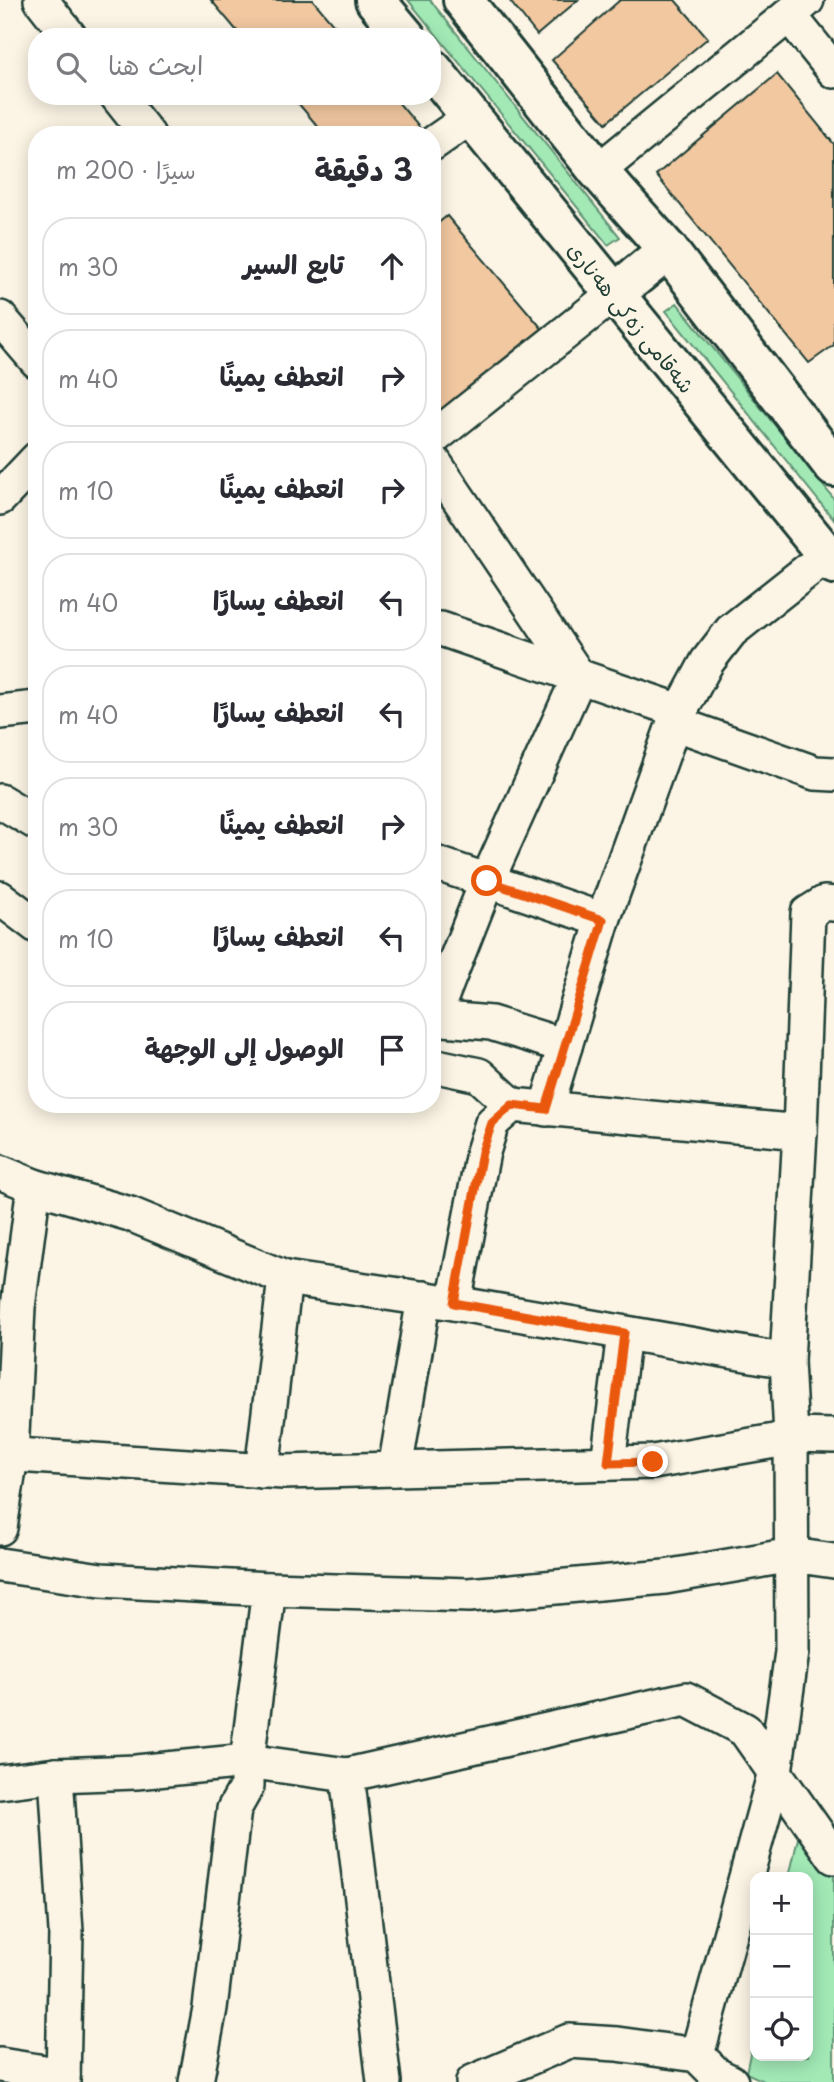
<!DOCTYPE html>
<html lang="ar">
<meta charset="utf-8">
<style>
body{margin:0;font-family:"Playpen Sans","Playpen Sans Arabic",sans-serif;background:#f7f7f7;color:#2b2b33;direction:rtl}
.controls{position:absolute;right:21px;bottom:21px;display:grid;overflow:hidden;border-radius:14px;box-shadow:0 4px 18px #0003}
.controls button{width:63px;height:63px;display:grid;place-items:center;padding:0;border:0;border-bottom:2px solid #e1e1e2;background:#fff;color:#2b2b33;font:35px sans-serif}
.stop{position:absolute;width:21px;height:21px;margin:-16px;border:5px solid #ea580c;border-radius:50%;background:#fff}
.stop.end{background:#ea580c;border-color:#fff;box-shadow:0 2px 7px #0008}
.list{margin:0;padding:0;list-style:none}
h2{display:flex;justify-content:space-between;align-items:center;height:91px;margin:0;padding:0 28px;font-size:30px}
h2 small{font-size:23px;font-weight:400;color:#7c7c81}
.list li{display:grid;grid-template-columns:46px 1fr auto;gap:21px;align-items:center;box-sizing:border-box;height:98px;margin:0 14px 14px;padding:0 14px;border:2px solid #e1e1e2;border-radius:28px}
.list b{display:block;font-size:26px;white-space:nowrap}
.list em{font-size:23px;font-style:normal;color:#7c7c81}
.icon{flex:none;width:38px;height:38px;fill:none;stroke:currentColor;stroke-width:2;stroke-linecap:round;stroke-linejoin:round}
.map{position:relative;flex:none;width:834px;height:2082px;overflow:hidden;direction:ltr}
.search{position:absolute;background:#fff;box-shadow:0 4px 18px #0003;left:28px;top:28px;width:413px;height:77px;display:flex;align-items:center;gap:18px;box-sizing:border-box;padding:0 24px;border-radius:28px;color:#7c7c81;font-size:26px}
.panel{position:absolute;background:#fff;box-shadow:0 4px 18px #0003;left:28px;top:126px;width:413px;height:987px;border-radius:28px;direction:rtl}
.map>svg:first-child{display:block}
</style>
<div class="map">
<svg width="834" height="2082" viewBox="0 0 834 2082">
<rect width="100%" height="100%" fill="#fcf5e5"/>
<filter id="ink" filterUnits="userSpaceOnUse"><feTurbulence type="fractalNoise" baseFrequency=".0143" numOctaves="2"/><feDisplacementMap in="SourceGraphic" scale="14" xChannelSelector="R" yChannelSelector="G"/><feConvolveMatrix kernelMatrix="1 2 1 2 8 2 1 2 1" color-interpolation-filters="sRGB"/></filter>
<g filter="url(#ink)">
<g fill="#a2e9b6" stroke="#609375" stroke-width="2">
<path d="M 408,0 L 430,0 L 620,237 L 608,245 Z"/>
<path d="M 677,303 L 834,499 L 834,520 L 666,311 Z"/>
<path d="M 801,1825 L 834,1869 L 834,2082 L 766,2082 L 746,2073 L 755,2030 L 755,2056 L 808,2056 L 808,1877 L 789,1877 Z"/>
</g>
<g fill="#f2c8a1" stroke="#1f3d34" stroke-width="2">
<path d="M 211,0 L 313,0 L 344,37 L 242,37 Z"/>
<path d="M 509,0 L 578,0 L 537,35 Z"/>
<path d="M 620,0 L 675,0 L 708,38 L 606,123 L 552,60 Z"/>
<path d="M 777,74 L 834,144 L 834,345 L 809,363 L 656,175 Z"/>
<path d="M 292,96 L 393,96 L 424,133 L 421,135 L 325,135 Z"/>
<path d="M 447,216 L 544,331 L 441,420 L 432,410 L 432,228 Z"/>
</g>
<g fill="none" stroke-linecap="round" stroke-linejoin="round">
<g stroke="#1f3d34" stroke-width="38">
<g id="minor">
<path d="M 41,0 L 70,37"/>
<path d="M 807,0 L 789,15 L 834,71"/>
<path d="M 117,96 L 148,135"/>
<path d="M 432,144 L 471,117"/>
<path d="M 598,171 L 789,15"/>
<path d="M 0,318 L 37,361"/>
<path d="M 432,439 L 614,294"/>
<path d="M 432,459 L 579,677 L 487,881 L 433,1018"/>
<path d="M 0,498 L 37,459"/>
<path d="M 432,630 L 441,629 L 680,711"/>
<path d="M 0,712 L 37,708"/>
<path d="M 674,723 L 815,773 L 834,774"/>
<path d="M 0,801 L 37,823"/>
<path d="M 432,862 L 603,920"/>
<path d="M 0,898 L 37,926"/>
<path d="M 432,1018 L 491,1023 L 565,1046"/>
<path d="M 432,1065 L 479,1075 L 512,1105"/>
<path d="M 546,1109 L 603,920 L 674,723 L 707,662 L 731,631 L 827,555"/>
<path d="M 0,1172 L 34,1186 L 130,1214 L 285,1278 L 262,1471"/>
<path d="M 285,1278 L 454,1303 L 787,1361"/>
<path d="M 454,1303 L 483,1152 L 492,1123 L 512,1105 L 800,1132"/>
<path d="M 0,1454 L 283,1472 L 653,1462 L 775,1441 L 791,1435 L 834,1436"/>
<path d="M 608,1463 L 624,1333"/>
<path d="M 395,1469 L 424,1298"/>
<path d="M 0,1528 L 11,1456 L 18,1307 L 34,1186"/>
<path d="M 0,1565 L 101,1580 L 269,1589 L 247,1761 L 247,1786 L 234,1809 L 210,2008 L 196,2082"/>
<path d="M 269,1589 L 469,1595 L 665,1577 L 792,1555 L 834,1561"/>
<path d="M 56,1775 L 66,1932 L 63,2082"/>
<path d="M 347,1775 L 384,2082"/>
<path d="M 0,1782 L 56,1775 L 136,1772 L 247,1761 L 347,1775 L 686,1699 L 745,1730 L 834,1857"/>
<path d="M 697,2055 L 775,1772 L 792,1652 L 791,1435 L 787,1361 L 800,1132 L 808,913 L 824,903 L 834,904"/>
<path d="M 0,2065 L 63,2075"/>
<path d="M 473,2082 L 569,2041 L 617,2044 L 697,2055 L 717,2075 L 731,2082"/>
</g>
</g>
<g stroke="#1f3d34" stroke-width="44">
<g id="secondary">
<path d="M 375,0 L 406,37"/>
<path d="M 463,0 L 598,171 L 668,250 L 834,467"/>
<path d="M 432,69 L 834,564"/>
<path d="M 614,294 L 668,250"/>
</g>
</g>
<use href="#minor" stroke="#fcf5e5" stroke-width="33"/>
<use href="#secondary" stroke="#fcf5e5" stroke-width="38"/>
</g>
</g>
<g fill="none" stroke-linecap="round" stroke-linejoin="round" filter="url(#ink)">
<path stroke="#ea580c" stroke-width="9" d="M 487,881 L 603,920 L 546,1109 L 512,1105 L 492,1123 L 482,1152 L 454,1303 L 624,1333 L 608,1463 L 653,1462"/>
</g>
<g text-anchor="middle" dominant-baseline="central" stroke-width="5" stroke-linejoin="round" paint-order="stroke">
<g font-size="21" fill="#1f3d34" stroke="#fcf5e5">
<text transform="translate(632 317) rotate(51)">شەقامی زەکی هەناری</text>
</g>
</g>
</svg>
<div class="controls">
<button>+</button>
<button>−</button>
<button><svg class="icon" aria-label="locate" viewBox="0 0 24 24"><circle cx="12" cy="12" r="6"/><path d="M12 2v4M12 18v4M2 12h4M18 12h4"/></svg></button>
</div>
<div class="stop" style="left:487px;top:881px"></div>
<div class="stop end" style="left:653px;top:1462px"></div>
<div class="search"><svg class="icon" aria-label="search" viewBox="0 0 24 24"><circle cx="10" cy="10" r="6"/><path d="M15 15l6 6"/></svg>ابحث هنا</div>
<section class="panel">
<h2>3 دقيقة<small>سيرًا · 200 m</small></h2>
<ul class="list">
<li><svg class="icon" aria-label="ahead" viewBox="0 0 24 24"><path d="M12 20V5M6 11l6-6 6 6"/></svg><div><b>تابع السير</b></div><em>30 m</em></li>
<li><svg class="icon" aria-label="right" viewBox="0 0 24 24"><path d="M7 20v-9h11M14 6l5 5-5 5"/></svg><div><b>انعطف يمينًا</b></div><em>40 m</em></li>
<li><svg class="icon" aria-label="right" viewBox="0 0 24 24"><path d="M7 20v-9h11M14 6l5 5-5 5"/></svg><div><b>انعطف يمينًا</b></div><em>10 m</em></li>
<li><svg class="icon" aria-label="left" viewBox="0 0 24 24"><path d="M17 20v-9H6M10 6l-5 5 5 5"/></svg><div><b>انعطف يسارًا</b></div><em>40 m</em></li>
<li><svg class="icon" aria-label="left" viewBox="0 0 24 24"><path d="M17 20v-9H6M10 6l-5 5 5 5"/></svg><div><b>انعطف يسارًا</b></div><em>40 m</em></li>
<li><svg class="icon" aria-label="right" viewBox="0 0 24 24"><path d="M7 20v-9h11M14 6l5 5-5 5"/></svg><div><b>انعطف يمينًا</b></div><em>30 m</em></li>
<li><svg class="icon" aria-label="left" viewBox="0 0 24 24"><path d="M17 20v-9H6M10 6l-5 5 5 5"/></svg><div><b>انعطف يسارًا</b></div><em>10 m</em></li>
<li><svg class="icon" aria-label="arrive" viewBox="0 0 24 24"><path d="M6 21V4h12l-3 4 3 4H6"/></svg><div><b>الوصول إلى الوجهة</b></div></li>
</ul>
</section>
</div>
